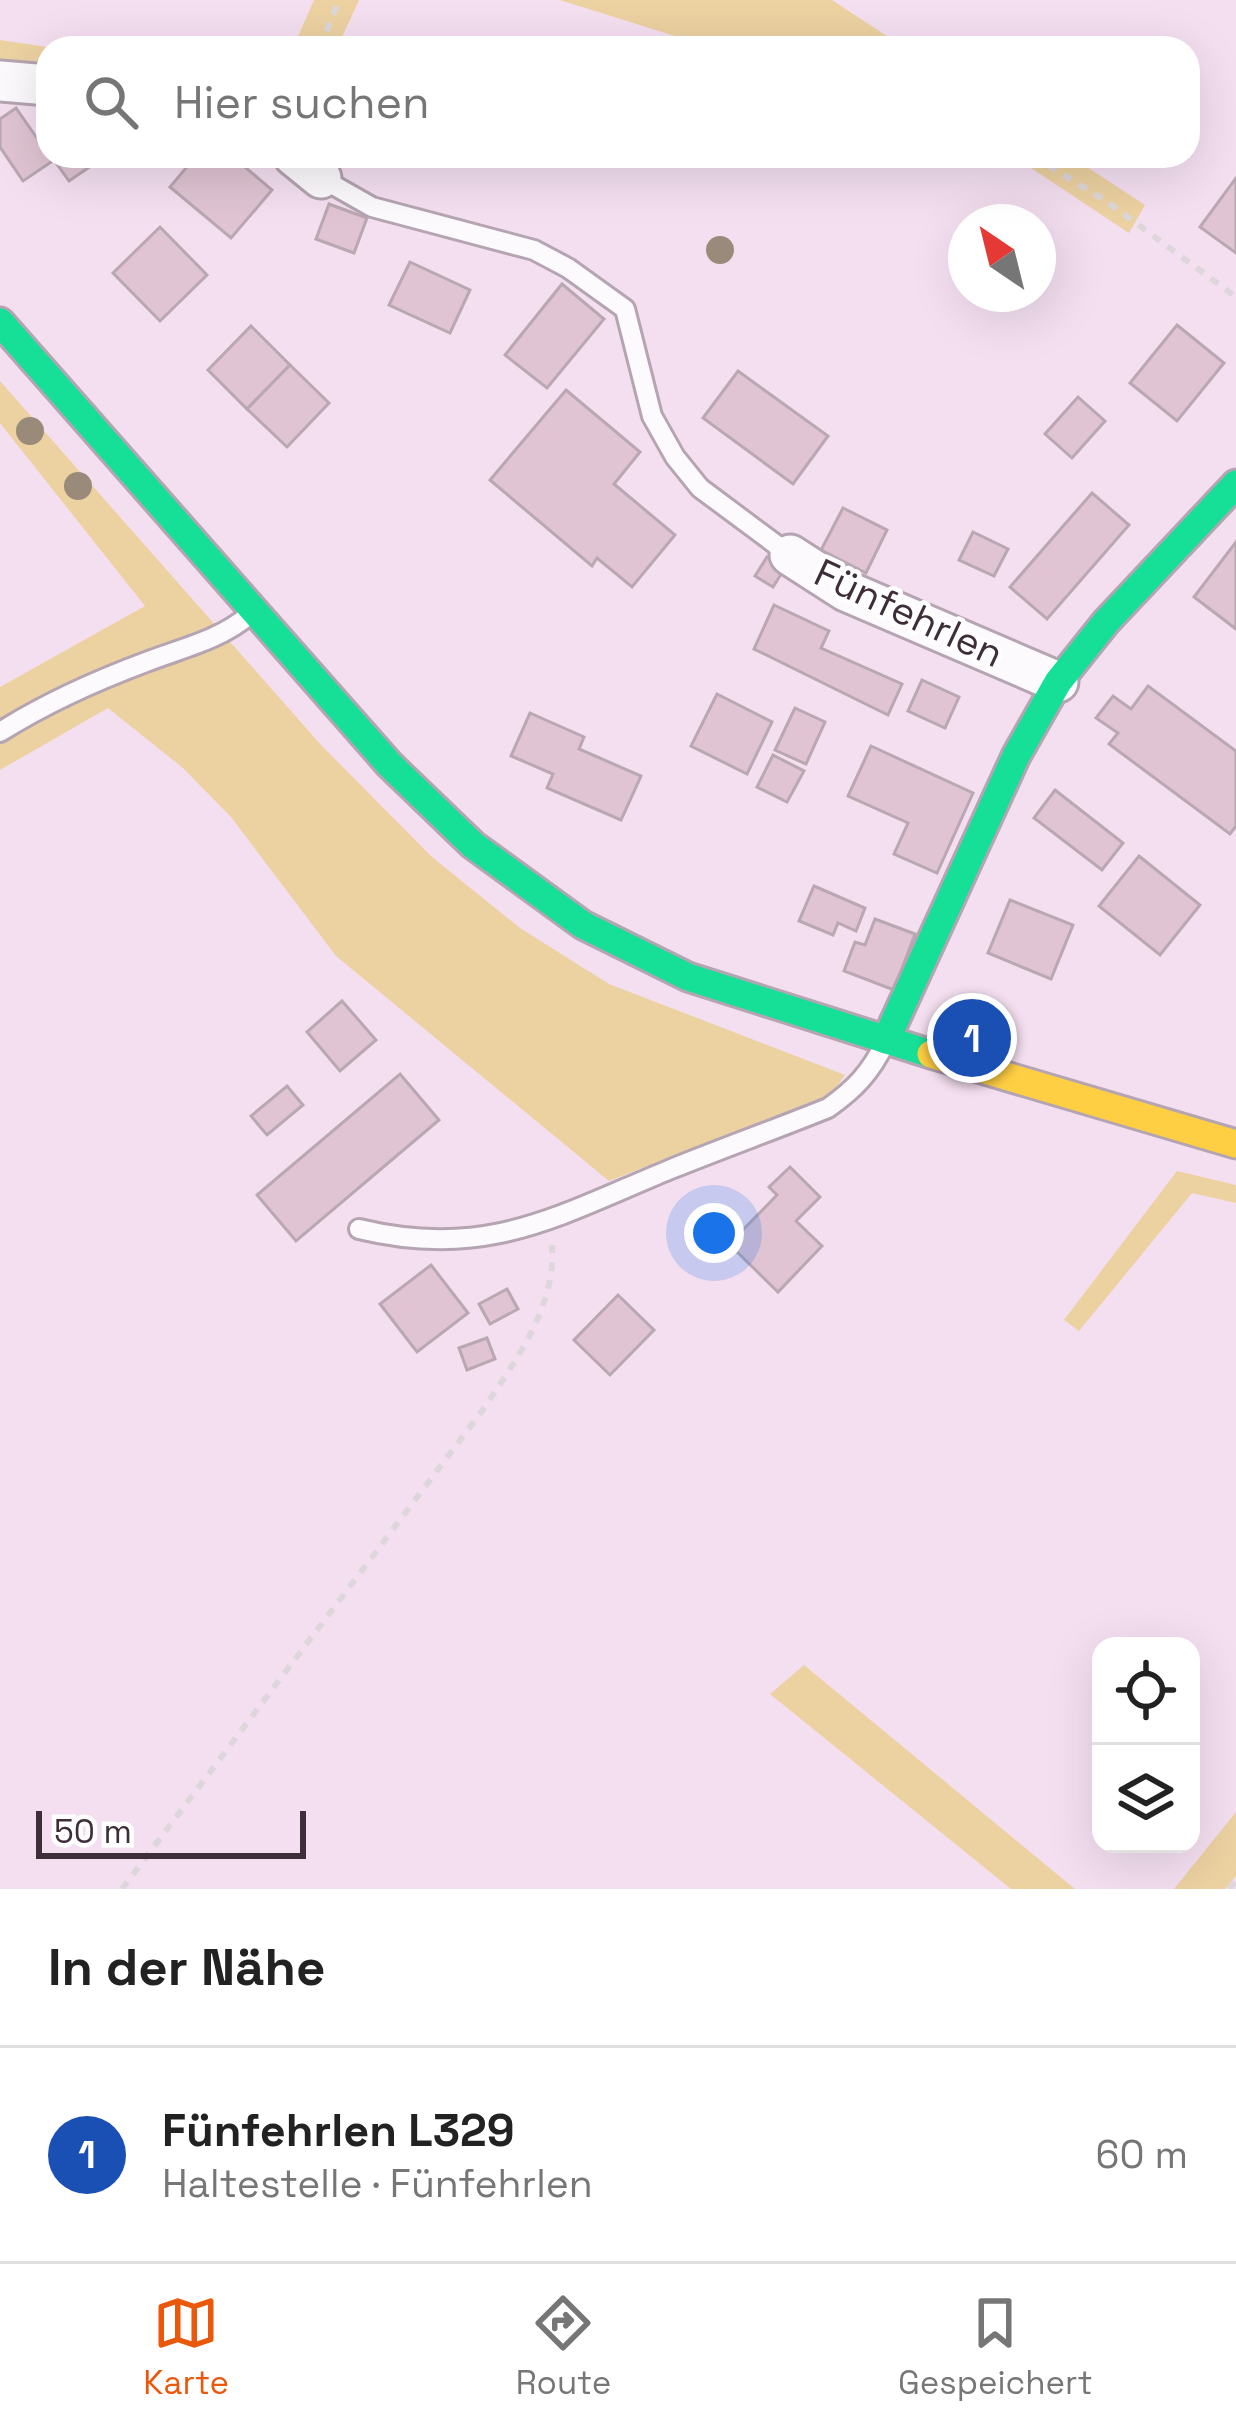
<!DOCTYPE html>
<html lang="de">
<meta charset="utf-8">
<style>
body{margin:0;font-family:"Space Grotesk",sans-serif;background:#f2f2f2;color:#222}
.controls{position:absolute;right:36px;bottom:36px;display:grid;overflow:hidden;border-radius:24px;box-shadow:0 12px 48px #0002}
.controls button{width:108px;height:108px;display:grid;place-items:center;padding:0;border:0;border-bottom:3px solid #e0e0e0;background:#fff;color:#222;font:60px sans-serif}
.compass{position:absolute;left:948px;top:204px;width:108px;height:108px;border-radius:50%;background:#fff;box-shadow:0 12px 48px #0002;rotate:325deg}
.scale{position:absolute;left:36px;bottom:30px;width:270px;box-sizing:border-box;padding-left:12px;border:6px solid #3d2e3a;border-top:0;font-size:33px;line-height:42px;white-space:nowrap;color:#3d2e3a;-webkit-text-stroke:9px #fff;paint-order:stroke}
.you{position:absolute;left:714px;top:1233px;width:42px;height:42px;margin:-30px;border:9px solid #fff;border-radius:50%;background:#1a73e8;box-shadow:0 0 0 18px #1a73e833}
.badge{display:grid;place-items:center;width:78px;height:78px;border-radius:50%;background:#ea580c;color:#fff;font-size:39px;font-weight:700}
.pin{position:absolute;translate:-50% -50%;border:6px solid #fff;box-shadow:0 3px 12px #0006}
.list{margin:0;padding:0;list-style:none}
h2{display:flex;justify-content:space-between;align-items:center;height:156px;margin:0;padding:0 48px;font-size:51px}
h2 small{font-size:39px;font-weight:400;color:#767676}
.list li{display:grid;grid-template-columns:78px 1fr auto;gap:36px;align-items:center;box-sizing:border-box;height:216px;padding:0 48px;border-top:3px solid #e0e0e0}
.list b{display:block;font-size:45px;white-space:nowrap}
.list p{margin:0;font-size:39px;white-space:nowrap;color:#767676}
.list em{font-size:39px;font-style:normal;color:#767676}
.icon{flex:none;width:66px;height:66px;fill:none;stroke:currentColor;stroke-width:2;stroke-linecap:round;stroke-linejoin:round}
.map{position:relative;flex:none;width:1236px;height:1889px;overflow:hidden}
.search{position:absolute;background:#fff;box-shadow:0 12px 48px #0002;left:36px;right:36px;top:36px;height:132px;display:flex;align-items:center;gap:30px;box-sizing:border-box;padding:0 42px;border-radius:36px;color:#767676;font-size:45px}
.sheet{height:372px;background:#fff}
nav{display:flex;justify-content:space-around;align-items:center;box-sizing:border-box;height:168px;border-top:3px solid #e0e0e0;background:#fff;font-size:33px;color:#767676}
nav a{display:grid;justify-items:center;gap:6px}
nav .on{color:#ea580c}
.map>svg:first-child{display:block}
</style>
<div class="map">
<svg width="1236" height="1889" viewBox="0 0 1236 1889">
<rect width="100%" height="100%" fill="#f4dff0"/>
<g fill="#ecd1a1">
<path d="M 314,0 L 359,0 L 337,48 L 293,48 Z"/>
<path d="M 560,0 L 832,0 L 905,48 L 713,48 Z"/>
<path d="M 0,40 L 54,48 L 48,48 L 48,71 L 0,67 Z"/>
<path d="M 1013,156 L 1070,156 L 1145,205 L 1129,233 Z"/>
<path d="M 0,381 L 321,745 L 432,857 L 520,928 L 609,984 L 845,1075 L 832,1094 L 609,1181 L 336,956 L 231,817 L 183,768 L 108,708 L 0,770 L 0,687 L 145,606 L 0,423 Z"/>
<path d="M 1177,1171 L 1236,1185 L 1236,1203 L 1192,1193 L 1079,1331 L 1064,1320 Z"/>
<path d="M 804,1665 L 1075,1889 L 1011,1889 L 770,1694 Z"/>
<path d="M 1236,1812 L 1236,1876 L 1225,1889 L 1174,1889 Z"/>
</g>
<g fill="#e0c4d3" stroke="#b9a7b2" stroke-width="3">
<path d="M 16,108 L 39,141 L 48,135 L 48,156 L 99,156 L 101,159 L 69,181 L 54,160 L 23,181 L 0,147 L 0,119 Z"/>
<path d="M 196,156 L 232,156 L 272,190 L 231,238 L 170,187 Z"/>
<path d="M 1236,178 L 1236,253 L 1200,227 Z"/>
<path d="M 329,204 L 367,218 L 354,253 L 316,239 Z"/>
<path d="M 160,227 L 207,275 L 160,321 L 113,273 Z"/>
<path d="M 410,262 L 470,290 L 450,333 L 389,305 Z"/>
<path d="M 562,284 L 604,319 L 547,388 L 505,355 Z"/>
<path d="M 1177,325 L 1224,363 L 1177,421 L 1130,383 Z"/>
<path d="M 251,326 L 290,365 L 247,409 L 208,370 Z"/>
<path d="M 290,365 L 329,403 L 287,447 L 247,409 Z"/>
<path d="M 738,371 L 828,436 L 793,484 L 703,418 Z"/>
<path d="M 566,390 L 640,452 L 614,484 L 675,535 L 632,587 L 597,558 L 592,566 L 490,480 Z"/>
<path d="M 1078,397 L 1105,421 L 1072,458 L 1045,434 Z"/>
<path d="M 1092,493 L 1129,525 L 1047,619 L 1010,587 Z"/>
<path d="M 843,508 L 887,530 L 866,573 L 821,550 Z"/>
<path d="M 973,532 L 1008,549 L 994,576 L 959,560 Z"/>
<path d="M 1236,542 L 1236,629 L 1194,597 Z"/>
<path d="M 767,557 L 785,568 L 773,587 L 755,576 Z"/>
<path d="M 774,605 L 829,631 L 821,648 L 902,684 L 888,715 L 754,649 Z"/>
<path d="M 922,680 L 959,697 L 945,728 L 908,711 Z"/>
<path d="M 1148,686 L 1236,751 L 1236,826 L 1230,834 L 1109,744 L 1118,733 L 1096,718 L 1113,696 L 1131,709 Z"/>
<path d="M 717,694 L 772,722 L 747,774 L 691,746 Z"/>
<path d="M 795,708 L 825,722 L 806,764 L 775,750 Z"/>
<path d="M 530,713 L 584,737 L 579,749 L 641,776 L 621,820 L 547,788 L 553,774 L 511,756 Z"/>
<path d="M 871,746 L 973,793 L 937,873 L 894,854 L 908,823 L 848,796 Z"/>
<path d="M 773,755 L 804,771 L 787,802 L 757,787 Z"/>
<path d="M 1055,790 L 1123,843 L 1102,870 L 1034,818 Z"/>
<path d="M 1139,856 L 1200,905 L 1160,955 L 1099,906 Z"/>
<path d="M 814,886 L 865,908 L 856,931 L 838,923 L 833,935 L 799,921 Z"/>
<path d="M 1010,900 L 1073,925 L 1051,979 L 988,953 Z"/>
<path d="M 875,919 L 915,934 L 894,990 L 844,971 L 855,942 L 865,945 Z"/>
<path d="M 342,1001 L 376,1040 L 340,1071 L 307,1032 Z"/>
<path d="M 400,1074 L 439,1120 L 296,1241 L 257,1195 Z"/>
<path d="M 287,1086 L 303,1105 L 267,1135 L 251,1116 Z"/>
<path d="M 790,1167 L 820,1197 L 796,1221 L 822,1246 L 778,1292 L 729,1244 L 777,1195 L 769,1187 Z"/>
<path d="M 431,1265 L 468,1313 L 417,1352 L 380,1304 Z"/>
<path d="M 507,1289 L 518,1309 L 490,1324 L 479,1304 Z"/>
<path d="M 618,1295 L 654,1330 L 610,1375 L 574,1340 Z"/>
<path d="M 487,1338 L 495,1359 L 467,1370 L 459,1348 Z"/>
</g>
<g fill="none" stroke-linecap="round" stroke-linejoin="round">
<g stroke="#b5a4b2" stroke-width="24">
<g id="lane">
<path d="M 321,178 L 372,207 L 534,250 L 568,268 L 625,309 L 652,416 L 675,457 L 700,488 L 790,555"/>
<path d="M 0,732 C 46,703 95,681 146,662 C 182,648 220,640 249,615"/>
<path d="M 359,1229 C 487,1260 557,1216 671,1169 C 723,1148 776,1129 828,1108 C 855,1089 870,1073 885,1043"/>
</g>
</g>
<g stroke="#b5a4b2" stroke-width="45">
<g id="street">
<path d="M 0,81 L 48,85"/>
<path d="M 294,156 L 321,178"/>
<path d="M 790,555 L 846,591 L 1058,682"/>
</g>
</g>
<g stroke="#b5a4b2" stroke-width="33">
<g id="fast">
<path d="M 0,322 L 389,764 L 473,845 L 583,925 L 688,977 L 931,1054"/>
<path d="M 886,1040 L 1016,756 L 1058,682 L 1106,622 L 1236,484"/>
</g>
</g>
<g stroke="#b5a4b2" stroke-width="33">
<path id="slow" d="M 931,1054 L 1236,1144"/>
</g>
<g stroke="#ddd7dc" stroke-width="6" stroke-dasharray="9 9" stroke-linecap="butt">
<path d="M 320,48 L 339,0"/>
<path d="M 1033,156 L 1106,201 L 1236,297"/>
<path d="M 122,1889 L 482,1411 C 514,1363 557,1306 552,1245"/>
<path d="M 1229,1889 L 1236,1881"/>
</g>
<use href="#lane" stroke="#fdfafd" stroke-width="18"/>
<use href="#street" stroke="#fdfafd" stroke-width="39"/>
<use href="#fast" stroke="#16e098" stroke-width="27"/>
<use href="#slow" stroke="#ffcf43" stroke-width="27"/>
</g>
<g fill="#9a8a79">
<circle cx="720" cy="250" r="14"/>
<circle cx="30" cy="431" r="14"/>
<circle cx="78" cy="486" r="14"/>
</g>
<g text-anchor="middle" dominant-baseline="central" stroke-width="9" stroke-linejoin="round" paint-order="stroke">
<g font-size="39" fill="#3d2e3a" stroke="#fff">
<text transform="translate(909 613) rotate(25)">Fünfehrlen</text>
</g>
</g>
</svg>
<div class="controls">
<button><svg class="icon" aria-label="locate" viewBox="0 0 24 24"><circle cx="12" cy="12" r="6"/><path d="M12 2v4M12 18v4M2 12h4M18 12h4"/></svg></button>
<button><svg class="icon" aria-label="layers" viewBox="0 0 24 24"><path d="M12 4l9 5-9 5-9-5zM3 14l9 5 9-5"/></svg></button>
</div>
<svg class="compass" viewBox="-18 -18 36 36"><path d="M0-13l5 13h-10z" fill="#e53935"/><path d="M0 13l5-13h-10z" fill="#767676"/></svg>
<div class="scale">50 m</div>
<div class="you"></div>
<div class="pin badge" style="left:972px;top:1038px;background:#1a4fb4">1</div>
<div class="search"><svg class="icon" aria-label="search" viewBox="0 0 24 24"><circle cx="10" cy="10" r="6"/><path d="M15 15l6 6"/></svg>Hier suchen</div>
</div>
<section class="sheet">
<h2>In der Nähe<small></small></h2>
<ul class="list">
<li><span class="badge" style="background:#1a4fb4">1</span><div><b>Fünfehrlen L329</b><p>Haltestelle · Fünfehrlen</p></div><em>60 m</em></li>
</ul>
</section>
<nav>
<a class="on"><svg class="icon" aria-label="map" viewBox="0 0 24 24"><path d="M3 6l6-2 6 2 6-2v14l-6 2-6-2-6 2zM9 4v14M15 6v14"/></svg>Karte</a>
<a><svg class="icon" aria-label="directions" viewBox="0 0 24 24"><path d="M12 3l9 9-9 9-9-9zM9 14v-3h6M13 9l2 2-2 2"/></svg>Route</a>
<a><svg class="icon" aria-label="saved" viewBox="0 0 24 24"><path d="M7 4h10v16l-5-4-5 4z"/></svg>Gespeichert</a>
</nav>
